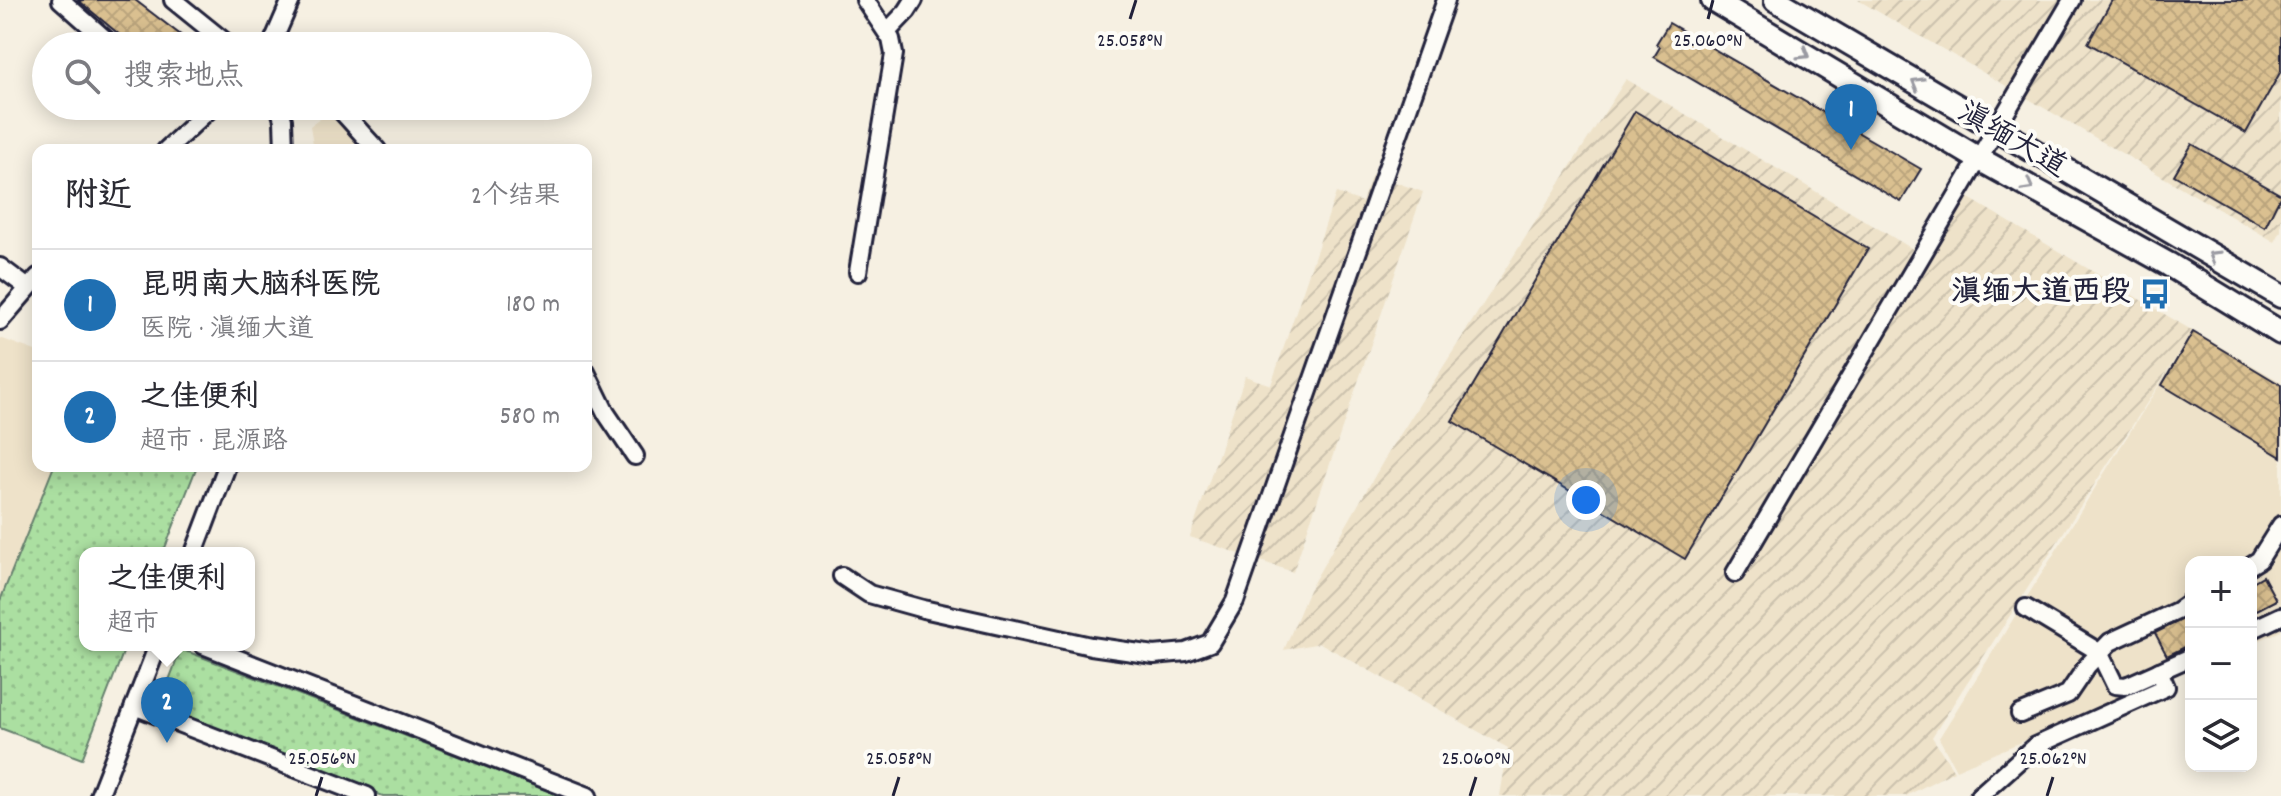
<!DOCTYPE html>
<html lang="zh">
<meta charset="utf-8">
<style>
body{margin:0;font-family:Dekko,"LXGW WenKai TC",sans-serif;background:#f7f7f7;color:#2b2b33}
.controls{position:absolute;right:24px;bottom:24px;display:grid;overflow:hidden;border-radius:16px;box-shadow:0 4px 20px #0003}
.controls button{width:72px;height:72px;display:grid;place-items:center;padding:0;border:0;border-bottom:2px solid #e1e1e2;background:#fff;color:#2b2b33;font:40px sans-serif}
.you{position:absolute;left:1586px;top:500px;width:28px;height:28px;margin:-20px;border:6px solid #fff;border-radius:50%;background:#1a73e8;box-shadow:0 0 0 12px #1a73e833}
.badge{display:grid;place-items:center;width:52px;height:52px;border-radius:50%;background:#1f6fb2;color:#fff;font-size:26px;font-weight:700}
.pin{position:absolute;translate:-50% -66px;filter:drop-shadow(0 2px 4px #0008)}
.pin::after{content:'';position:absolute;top:42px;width:28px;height:24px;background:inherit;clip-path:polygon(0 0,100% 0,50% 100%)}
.popup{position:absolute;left:79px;top:547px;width:176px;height:104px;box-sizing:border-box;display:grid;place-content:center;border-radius:16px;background:#fff;filter:drop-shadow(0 2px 6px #0005);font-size:26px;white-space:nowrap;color:#7c7c81}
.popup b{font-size:30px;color:#2b2b33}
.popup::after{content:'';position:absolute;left:50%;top:100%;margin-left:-16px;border:16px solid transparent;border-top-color:#fff}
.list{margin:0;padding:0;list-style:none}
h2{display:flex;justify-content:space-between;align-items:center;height:104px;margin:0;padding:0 32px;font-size:34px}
h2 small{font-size:26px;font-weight:400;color:#7c7c81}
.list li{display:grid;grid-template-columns:52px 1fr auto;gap:24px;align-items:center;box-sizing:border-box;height:112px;padding:0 32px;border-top:2px solid #e1e1e2}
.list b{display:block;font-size:30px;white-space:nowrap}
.list p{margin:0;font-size:26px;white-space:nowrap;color:#7c7c81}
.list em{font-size:26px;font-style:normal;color:#7c7c81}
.icon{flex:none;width:44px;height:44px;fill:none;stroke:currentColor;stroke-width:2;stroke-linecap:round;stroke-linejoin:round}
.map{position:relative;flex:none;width:2281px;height:796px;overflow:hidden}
.search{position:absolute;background:#fff;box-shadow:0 4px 20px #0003;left:32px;top:32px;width:560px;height:88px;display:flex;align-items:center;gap:20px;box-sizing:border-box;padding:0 28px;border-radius:44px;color:#7c7c81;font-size:30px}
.panel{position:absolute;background:#fff;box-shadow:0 4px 20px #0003;left:32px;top:144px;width:560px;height:328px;border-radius:16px}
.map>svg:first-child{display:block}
</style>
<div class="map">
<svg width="2281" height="796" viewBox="0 0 2281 796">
<defs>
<pattern id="industrial-furrows" width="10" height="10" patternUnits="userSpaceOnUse" patternTransform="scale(2)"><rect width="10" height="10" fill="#eee2c9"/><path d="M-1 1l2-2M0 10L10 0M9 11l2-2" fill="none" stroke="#ccc2ae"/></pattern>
<pattern id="green-dots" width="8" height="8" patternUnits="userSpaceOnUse" patternTransform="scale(2)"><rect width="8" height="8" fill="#abdfa1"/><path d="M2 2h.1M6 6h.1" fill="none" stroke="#93bf8c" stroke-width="1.8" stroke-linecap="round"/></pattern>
<pattern id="building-cross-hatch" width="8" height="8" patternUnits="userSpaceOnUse" patternTransform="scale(2)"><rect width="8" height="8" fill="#dac090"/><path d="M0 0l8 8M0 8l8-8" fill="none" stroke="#bba57d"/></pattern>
</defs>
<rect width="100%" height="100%" fill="#f6f0e2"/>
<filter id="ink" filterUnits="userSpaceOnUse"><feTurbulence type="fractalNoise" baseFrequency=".0125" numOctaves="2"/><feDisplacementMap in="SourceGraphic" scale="16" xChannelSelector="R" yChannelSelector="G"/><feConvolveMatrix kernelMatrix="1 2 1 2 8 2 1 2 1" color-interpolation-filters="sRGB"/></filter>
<g filter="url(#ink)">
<g fill="#eee2c9">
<path d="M 330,112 L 362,150 L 314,150 L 310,126 Z"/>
<path d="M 2193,331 L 2281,382 L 2281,631 L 2251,644 L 2251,562 L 2191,562 L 2191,669 L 1956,770 L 1939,738 Z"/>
<path d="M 0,338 L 38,352 L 38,466 L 197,466 L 163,553 L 85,553 L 85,645 L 126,645 L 82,759 L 0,728 Z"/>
</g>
<g fill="url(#industrial-furrows)">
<path d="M 1858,0 L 2281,0 L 2281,231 L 2275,242 Z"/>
<path d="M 1626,79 L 1916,251 L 1952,188 L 2193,331 L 1932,737 L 1954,771 L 1906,796 L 1500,796 L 1508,748 L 1320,643 L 1284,650 L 1309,590 L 1384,460 Z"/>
<path d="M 1372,174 L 1423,192 L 1293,572 L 1190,537 L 1245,376 L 1271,385 L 1336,193 L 1362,202 Z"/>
</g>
<g fill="url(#green-dots)" stroke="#66806e" stroke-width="2">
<path d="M 54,466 L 197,466 L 163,553 L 85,553 L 85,645 L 126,645 L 82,759 L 0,728 L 0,601 Z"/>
<path d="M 181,649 L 561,796 L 383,796 L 158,709 Z"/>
</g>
<g fill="url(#building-cross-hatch)" stroke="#22223b" stroke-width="2">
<path d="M 78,0 L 135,0 L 195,46 L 133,46 Z"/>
<path d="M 2112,0 L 2281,0 L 2281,71 L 2246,133 L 2088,43 Z"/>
<path d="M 1669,23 L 1921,169 L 1901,202 L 1654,57 L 1660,47 L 1656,44 Z"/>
<path d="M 1635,111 L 1868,249 L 1685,559 L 1452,421 Z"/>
<path d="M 2192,144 L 2281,195 L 2265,227 L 2174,175 Z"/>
<path d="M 2193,332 L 2281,385 L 2281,457 L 2162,385 Z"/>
<path d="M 2263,576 L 2276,600 L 2251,613 L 2251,583 Z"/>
<path d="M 2191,615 L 2191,644 L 2167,656 L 2155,633 Z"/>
</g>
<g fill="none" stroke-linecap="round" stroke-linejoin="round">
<g stroke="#22223b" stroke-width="22">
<g id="minor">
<path d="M 61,0 L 113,46"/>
<path d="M 173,0 L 230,46"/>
<path d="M 887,32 L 907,11 L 914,0"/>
<path d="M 271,46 L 291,0"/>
<path d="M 279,106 L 283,120 L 284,150"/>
<path d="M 337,106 L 377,150"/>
<path d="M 166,150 L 213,106"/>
<path d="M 0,267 L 28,288"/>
<path d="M 858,272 L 894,54 L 891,39 L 865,0"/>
<path d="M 0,321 L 38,277"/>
<path d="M 586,372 L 606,413 L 635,456"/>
<path d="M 194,553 L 227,466"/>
<path d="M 2251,565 L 2259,560 L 2281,525"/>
<path d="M 1735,573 L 2072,0"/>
<path d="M 842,576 L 869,594 L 923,609 L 1091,646 L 1154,655 L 1186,652 L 1210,643 L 1235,601 L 1446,0"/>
<path d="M 2026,608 L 2099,652 L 2115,685 L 2126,686 L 2191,657"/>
<path d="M 2251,630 L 2281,616"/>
<path d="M 203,645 L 588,796"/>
<path d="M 134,706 L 367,796"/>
<path d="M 2020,714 L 2068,694 L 2087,666 L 2110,642 L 2177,611 L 2191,601"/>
<path d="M 99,796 L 158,645"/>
<path d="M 1979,796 L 2035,746 L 2166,687 L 2159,671"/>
</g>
</g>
<g stroke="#22223b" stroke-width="28">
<g id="major">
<path d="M 1713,0 L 1979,159 L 2168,264 L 2281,333"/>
<path d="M 1776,0 L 2281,296"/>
</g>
</g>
<use href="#minor" stroke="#fdfcf7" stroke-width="16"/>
<use href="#major" stroke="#fdfcf7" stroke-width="22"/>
</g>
<defs><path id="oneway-chevron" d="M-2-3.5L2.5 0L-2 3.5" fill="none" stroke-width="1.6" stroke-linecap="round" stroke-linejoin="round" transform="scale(2)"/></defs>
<g stroke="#9a9aa2">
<use href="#oneway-chevron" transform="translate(1804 54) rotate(31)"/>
<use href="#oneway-chevron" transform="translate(1917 83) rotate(-150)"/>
<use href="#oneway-chevron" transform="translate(2028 186) rotate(29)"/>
<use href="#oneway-chevron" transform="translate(2214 256) rotate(-149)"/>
</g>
</g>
<path fill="none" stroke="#22223b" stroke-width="3" d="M 1130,19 L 1136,0M 1708,19 L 1713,0M 316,796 L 322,777M 893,796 L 899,777M 1470,796 L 1476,777M 2047,796 L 2053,777"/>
<defs>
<g id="bus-bare" transform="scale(2.4)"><path d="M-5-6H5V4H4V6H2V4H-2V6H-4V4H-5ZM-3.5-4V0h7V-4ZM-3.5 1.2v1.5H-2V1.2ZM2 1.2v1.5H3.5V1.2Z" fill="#1f6fb2" stroke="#fdfcf7" stroke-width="2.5" paint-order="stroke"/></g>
</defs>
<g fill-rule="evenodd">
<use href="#bus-bare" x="2155" y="294"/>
</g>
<g text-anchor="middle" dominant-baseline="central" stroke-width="8" stroke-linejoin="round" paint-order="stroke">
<g font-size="30" fill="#22223b" stroke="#fdfcf7">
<text transform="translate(2011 142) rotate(30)">滇缅大道</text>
</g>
<g font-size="30" font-weight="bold" fill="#22223b" stroke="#fdfcf7" text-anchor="end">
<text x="2131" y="294">滇缅大道西段</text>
</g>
</g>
<g font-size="20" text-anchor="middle" fill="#22223b" stroke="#fdfcf7" stroke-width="8" stroke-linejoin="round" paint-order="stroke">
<text x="1130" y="46">25.058°N</text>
<text x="1708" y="46">25.060°N</text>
<text x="322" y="764">25.056°N</text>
<text x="899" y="764">25.058°N</text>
<text x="1476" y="764">25.060°N</text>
<text x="2053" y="764">25.062°N</text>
</g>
</svg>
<div class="controls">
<button>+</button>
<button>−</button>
<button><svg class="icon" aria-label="layers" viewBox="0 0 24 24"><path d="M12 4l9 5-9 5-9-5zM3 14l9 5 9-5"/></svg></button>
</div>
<div class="you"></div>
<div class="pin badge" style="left:1851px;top:150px">1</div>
<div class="pin badge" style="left:167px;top:743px">2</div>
<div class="popup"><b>之佳便利</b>超市</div>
<div class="search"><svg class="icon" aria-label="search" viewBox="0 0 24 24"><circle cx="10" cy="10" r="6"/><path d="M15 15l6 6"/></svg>搜索地点</div>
<section class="panel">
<h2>附近<small>2个结果</small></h2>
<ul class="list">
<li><span class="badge">1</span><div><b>昆明南大脑科医院</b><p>医院 · 滇缅大道</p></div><em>180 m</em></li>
<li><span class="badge">2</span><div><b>之佳便利</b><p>超市 · 昆源路</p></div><em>580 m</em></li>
</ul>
</section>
</div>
